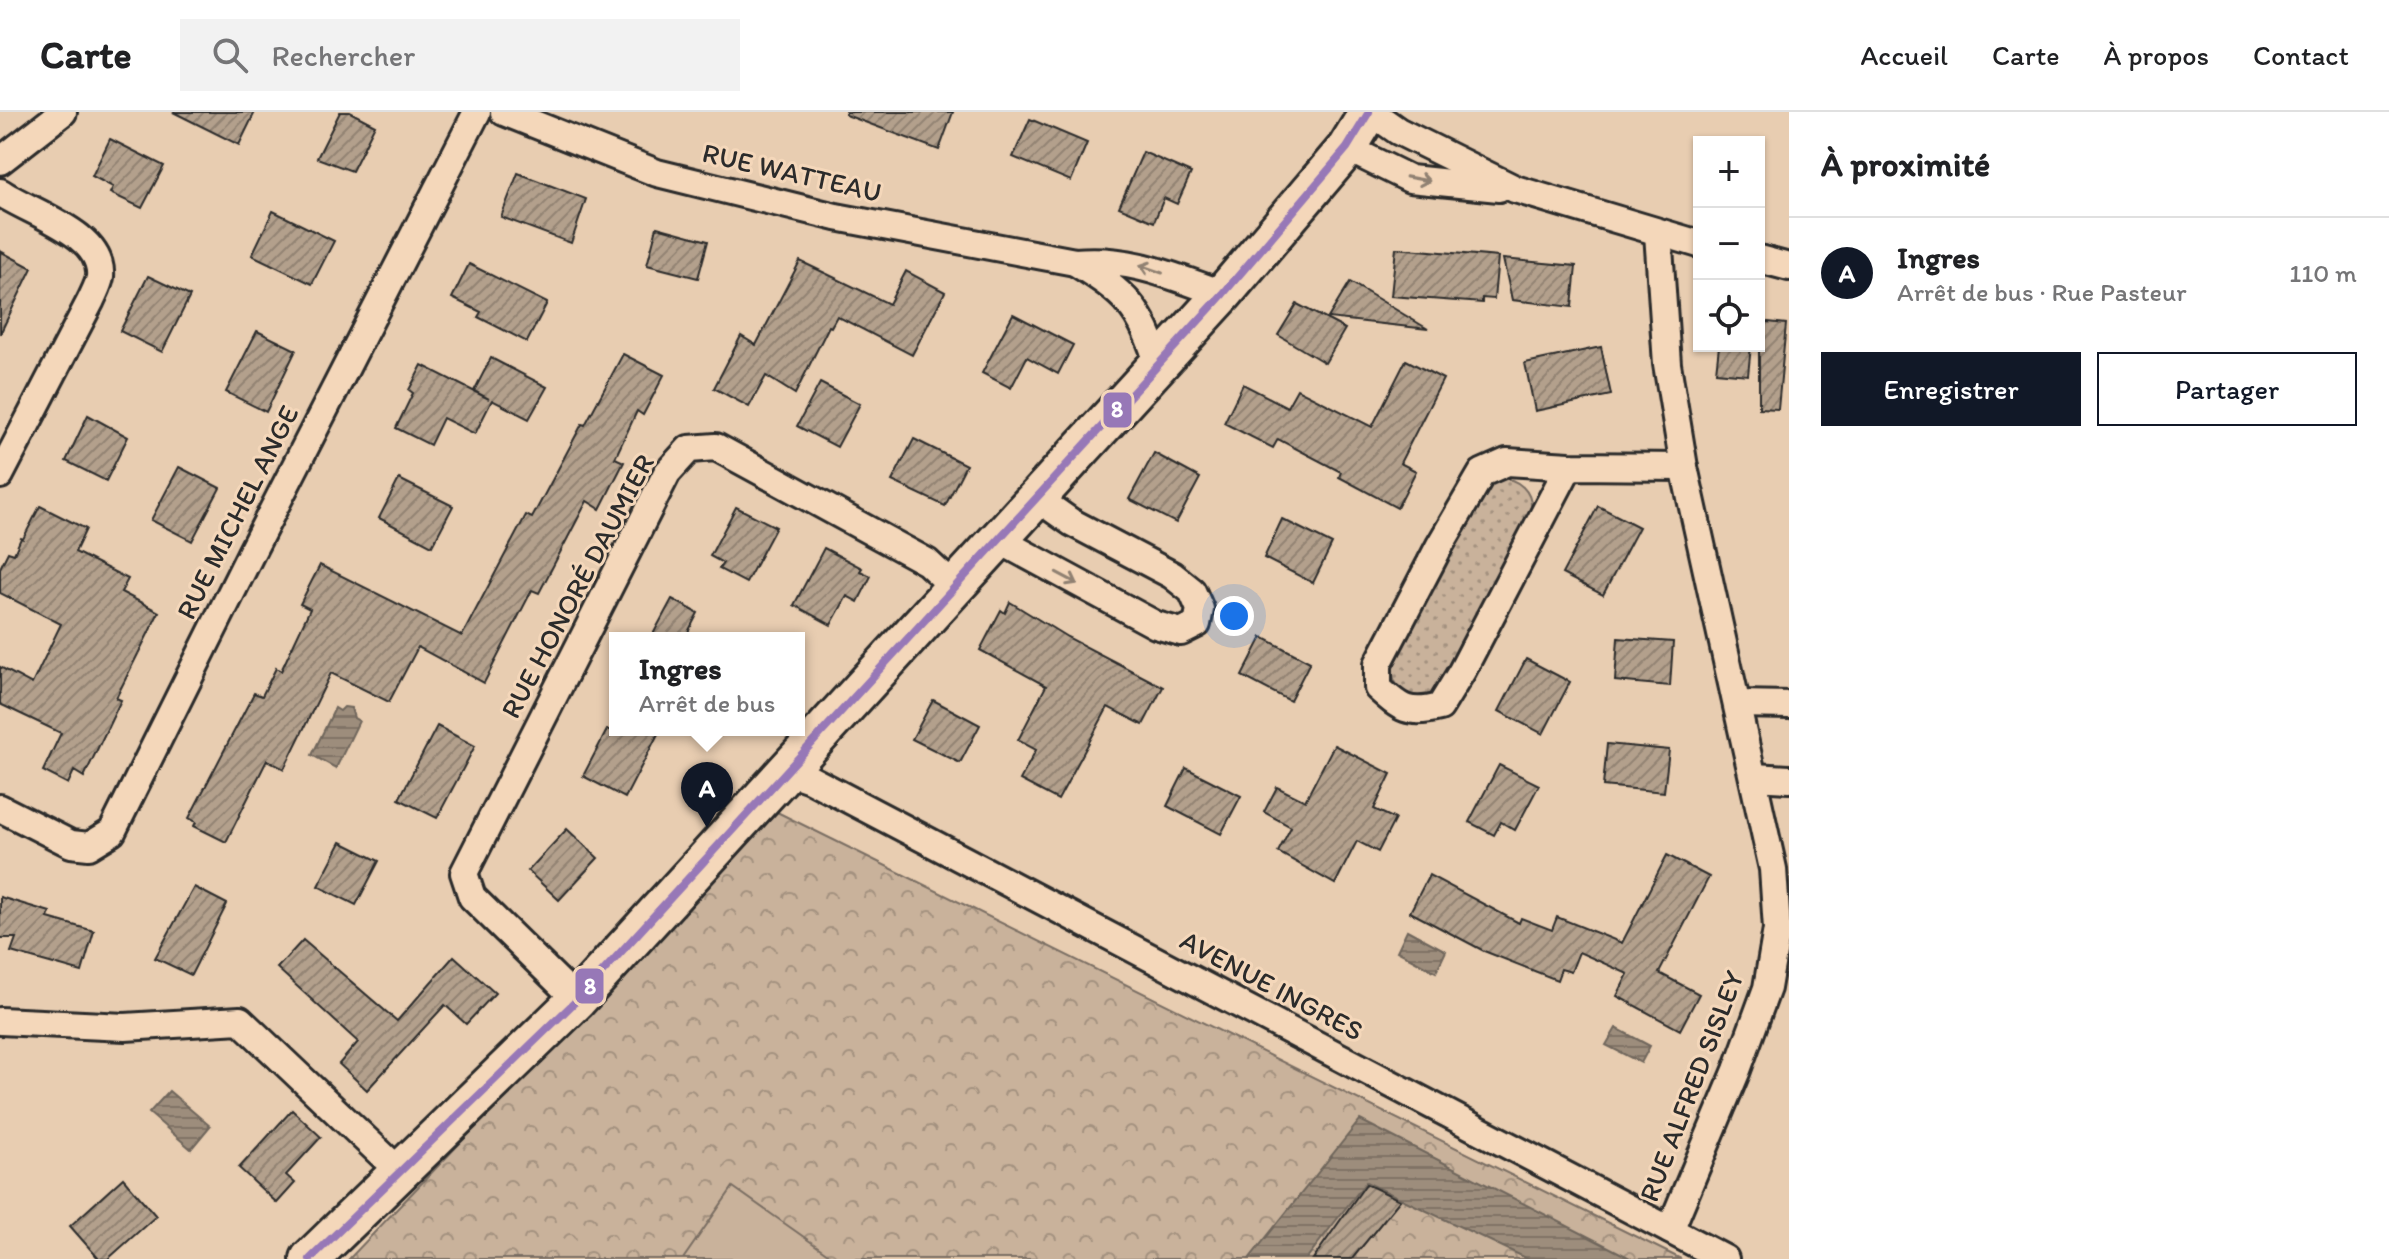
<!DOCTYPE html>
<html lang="fr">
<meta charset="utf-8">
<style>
body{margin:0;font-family:Itim,sans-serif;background:#f2f2f2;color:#202124}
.controls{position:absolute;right:24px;top:24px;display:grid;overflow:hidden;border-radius:0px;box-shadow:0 2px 6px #0004}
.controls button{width:72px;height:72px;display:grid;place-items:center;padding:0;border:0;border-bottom:2px solid #e0e0e0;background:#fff;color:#202124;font:40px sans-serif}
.you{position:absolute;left:1234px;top:504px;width:28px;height:28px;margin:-20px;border:6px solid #fff;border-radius:50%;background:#1a73e8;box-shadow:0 0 0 12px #1a73e833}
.badge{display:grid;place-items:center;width:52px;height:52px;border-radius:50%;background:#111827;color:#fff;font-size:26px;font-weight:700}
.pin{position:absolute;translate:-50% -66px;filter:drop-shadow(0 2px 4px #0008)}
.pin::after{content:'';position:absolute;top:42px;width:28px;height:24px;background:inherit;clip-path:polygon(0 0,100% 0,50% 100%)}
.popup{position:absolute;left:609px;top:520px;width:196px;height:104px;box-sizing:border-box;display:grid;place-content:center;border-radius:0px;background:#fff;filter:drop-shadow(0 2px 6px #0005);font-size:26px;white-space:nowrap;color:#757577}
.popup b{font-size:30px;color:#202124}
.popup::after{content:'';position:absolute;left:50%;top:100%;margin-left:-16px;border:16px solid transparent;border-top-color:#fff}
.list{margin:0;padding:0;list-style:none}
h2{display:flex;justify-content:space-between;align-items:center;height:104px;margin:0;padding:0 32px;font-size:34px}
h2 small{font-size:26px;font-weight:400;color:#757577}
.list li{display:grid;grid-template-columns:52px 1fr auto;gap:24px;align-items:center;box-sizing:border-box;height:112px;padding:0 32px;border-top:2px solid #e0e0e0}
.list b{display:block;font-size:30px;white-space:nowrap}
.list p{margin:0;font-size:26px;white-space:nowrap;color:#757577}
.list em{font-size:26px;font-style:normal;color:#757577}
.actions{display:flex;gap:16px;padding:24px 32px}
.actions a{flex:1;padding:18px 0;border:2px solid #111827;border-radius:0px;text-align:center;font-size:28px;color:#111827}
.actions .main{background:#111827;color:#fff}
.icon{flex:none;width:44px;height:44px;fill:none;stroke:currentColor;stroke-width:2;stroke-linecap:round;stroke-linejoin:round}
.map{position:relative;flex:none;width:1789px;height:1147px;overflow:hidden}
header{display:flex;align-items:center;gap:48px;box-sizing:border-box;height:112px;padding:0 40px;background:#fff;border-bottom:2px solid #e0e0e0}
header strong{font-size:38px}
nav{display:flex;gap:44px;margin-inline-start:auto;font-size:28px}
.search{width:560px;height:72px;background:#f2f2f2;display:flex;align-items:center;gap:20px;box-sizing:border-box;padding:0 28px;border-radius:0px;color:#757577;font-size:30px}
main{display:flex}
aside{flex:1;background:#fff}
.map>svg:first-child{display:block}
</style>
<header>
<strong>Carte</strong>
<div class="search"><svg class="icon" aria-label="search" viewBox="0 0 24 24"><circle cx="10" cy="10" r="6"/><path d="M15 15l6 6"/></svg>Rechercher</div>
<nav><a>Accueil</a><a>Carte</a><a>À propos</a><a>Contact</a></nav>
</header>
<main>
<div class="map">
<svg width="1789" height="1147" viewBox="0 0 1789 1147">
<defs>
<pattern id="grass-dots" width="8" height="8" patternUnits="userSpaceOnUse" patternTransform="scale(2)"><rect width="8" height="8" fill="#c9b29b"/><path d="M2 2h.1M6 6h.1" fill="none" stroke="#a3917f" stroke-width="1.8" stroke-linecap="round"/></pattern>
<pattern id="forest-crowns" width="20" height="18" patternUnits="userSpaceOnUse" patternTransform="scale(2)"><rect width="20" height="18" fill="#c9b29b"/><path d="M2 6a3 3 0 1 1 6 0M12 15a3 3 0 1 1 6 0" fill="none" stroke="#a3917f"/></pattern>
<pattern id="water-rules" width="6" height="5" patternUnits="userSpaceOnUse" patternTransform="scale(2)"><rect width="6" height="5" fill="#9d8d7c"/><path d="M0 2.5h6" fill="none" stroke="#807366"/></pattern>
<pattern id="building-hatch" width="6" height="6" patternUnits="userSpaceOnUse" patternTransform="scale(2)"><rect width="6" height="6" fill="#b3a08c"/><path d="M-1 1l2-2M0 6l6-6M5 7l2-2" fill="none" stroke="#928373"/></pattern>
</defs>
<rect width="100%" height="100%" fill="#e8cdb1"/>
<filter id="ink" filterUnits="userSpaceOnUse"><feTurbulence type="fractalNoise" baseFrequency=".0125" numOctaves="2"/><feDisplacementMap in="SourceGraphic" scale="16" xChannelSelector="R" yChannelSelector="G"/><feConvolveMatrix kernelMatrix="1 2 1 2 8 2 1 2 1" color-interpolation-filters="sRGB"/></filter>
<g filter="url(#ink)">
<path fill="url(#grass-dots)" stroke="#7a6e63" stroke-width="2" d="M 1499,366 C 1518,366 1533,379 1531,399 L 1440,578 C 1411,599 1388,575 1392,545 L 1489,370 Z"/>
<path fill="url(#forest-crowns)" stroke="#7a6e63" stroke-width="2" d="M 777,700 L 1681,1147 L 349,1147 Z"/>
<path fill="#c9b29b" stroke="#7a6e63" stroke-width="2" d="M 733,1075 L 835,1147 L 683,1147 Z"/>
<g fill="url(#water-rules)" stroke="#6f665c" stroke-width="2">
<path d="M 344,595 L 351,596 L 354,606 L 359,609 L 336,656 L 312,643 L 335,596 L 340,599 Z"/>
<path d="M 1407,818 L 1446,839 L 1436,860 L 1397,839 Z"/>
<path d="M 1616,916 L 1650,934 L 1641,951 L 1606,933 Z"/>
<path d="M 169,979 L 210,1014 L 191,1037 L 149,1001 Z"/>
<path d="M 1360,1008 L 1632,1147 L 1528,1147 L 1366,1070 L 1306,1147 L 1249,1147 Z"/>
</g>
<g fill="url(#building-hatch)" stroke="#2b2b2b" stroke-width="2">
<path d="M 173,0 L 255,0 L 239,33 Z"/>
<path d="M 340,0 L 350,0 L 375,13 L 352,59 L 317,46 Z"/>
<path d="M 846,0 L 953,0 L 939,38 L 846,3 Z"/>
<path d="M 1030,7 L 1087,31 L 1071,69 L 1013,45 Z"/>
<path d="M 110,27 L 164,54 L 142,96 L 110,81 L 113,75 L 92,64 Z"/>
<path d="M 1143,40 L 1191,61 L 1177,92 L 1164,86 L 1154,110 L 1119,95 Z"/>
<path d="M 518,61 L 586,87 L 571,131 L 501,105 Z"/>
<path d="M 273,99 L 334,129 L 312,172 L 252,143 Z"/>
<path d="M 657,115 L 708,129 L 698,166 L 647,153 Z"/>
<path d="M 1396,136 L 1498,145 L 1494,187 L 1482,186 L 1482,191 L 1391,184 Z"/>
<path d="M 0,139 L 32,156 L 0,222 Z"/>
<path d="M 1503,147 L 1576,154 L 1572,195 L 1512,188 Z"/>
<path d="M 800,149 L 889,192 L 906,159 L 945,180 L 912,243 L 837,204 L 831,215 L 829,214 L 795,282 L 766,264 L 749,295 L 714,276 L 741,224 L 756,233 Z"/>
<path d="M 469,152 L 547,191 L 527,230 L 478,205 L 481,200 L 452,186 Z"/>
<path d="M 148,164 L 190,184 L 162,240 L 120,219 Z"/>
<path d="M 1350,170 L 1428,217 L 1328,206 Z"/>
<path d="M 1297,192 L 1345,217 L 1325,251 L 1278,223 Z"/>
<path d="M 1013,202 L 1073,233 L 1058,262 L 1027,245 L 1011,276 L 982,261 Z"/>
<path d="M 1759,209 L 1786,212 L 1778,297 L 1759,296 Z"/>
<path d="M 257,219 L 296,238 L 266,300 L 226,280 Z"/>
<path d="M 1719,234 L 1751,234 L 1748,263 L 1716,260 Z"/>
<path d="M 1601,235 L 1611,283 L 1535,299 L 1525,251 Z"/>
<path d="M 623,242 L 664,263 L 643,303 L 637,299 L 615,346 L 624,350 L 600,397 L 587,389 L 539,481 L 532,478 L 484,571 L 418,535 L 389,590 L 331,561 L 284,657 L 267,648 L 226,730 L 194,714 L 196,710 L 189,706 L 254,581 L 262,584 L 276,556 L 281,559 L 310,497 L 300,492 L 320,453 L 462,524 L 526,403 L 532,406 L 582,312 L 585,313 Z"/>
<path d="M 491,246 L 547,275 L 529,307 L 492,288 L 475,322 L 443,306 L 430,333 L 396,316 L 413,281 L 409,278 L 422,253 L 489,287 L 474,279 Z"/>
<path d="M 1406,248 L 1443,267 L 1400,351 L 1416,359 L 1397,396 L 1339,365 L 1341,360 L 1278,327 L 1273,336 L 1224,311 L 1243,272 L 1287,295 L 1297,277 L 1372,315 Z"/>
<path d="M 820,271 L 860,292 L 837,335 L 797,314 Z"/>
<path d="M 88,303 L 128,325 L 106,369 L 66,349 Z"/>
<path d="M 914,327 L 966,353 L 945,394 L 892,369 Z"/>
<path d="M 1154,341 L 1200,366 L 1176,411 L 1129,387 Z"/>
<path d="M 179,355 L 220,376 L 192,429 L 151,408 Z"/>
<path d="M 399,367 L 453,394 L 432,434 L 379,406 Z"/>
<path d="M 40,394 L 86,417 L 75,440 L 128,467 L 121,480 L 159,500 L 116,586 L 121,588 L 84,665 L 74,659 L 68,672 L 43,659 L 61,621 L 0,592 L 0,555 L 32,572 L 61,512 L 0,481 L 0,456 L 8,440 L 14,442 L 21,426 L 23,427 Z"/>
<path d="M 1598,394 L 1639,415 L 1603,483 L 1562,462 Z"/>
<path d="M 736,395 L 776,415 L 746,471 L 719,457 L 723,451 L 710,444 Z"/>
<path d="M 1282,407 L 1332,432 L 1313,471 L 1264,446 Z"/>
<path d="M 824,436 L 862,456 L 860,459 L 871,464 L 858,490 L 847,484 L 831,513 L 794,493 Z"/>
<path d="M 672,487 L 698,501 L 685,526 L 651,526 Z"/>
<path d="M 1010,490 L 1067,525 L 1163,575 L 1143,613 L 1108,595 L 1058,688 L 1020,668 L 1036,638 L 1018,628 L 1046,574 L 980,538 L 1001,498 L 1005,501 Z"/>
<path d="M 1262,525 L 1310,550 L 1290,589 L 1242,564 Z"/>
<path d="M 1618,526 L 1673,530 L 1670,574 L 1615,569 Z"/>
<path d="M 1526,547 L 1570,570 L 1543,622 L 1499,599 Z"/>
<path d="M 933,588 L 980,613 L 960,651 L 912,627 Z"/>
<path d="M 437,614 L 475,634 L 437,706 L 399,687 Z"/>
<path d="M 607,618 L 660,618 L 625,686 L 583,664 Z"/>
<path d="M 1607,632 L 1669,638 L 1664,680 L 1603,674 Z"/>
<path d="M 1334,633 L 1391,662 L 1374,697 L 1395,707 L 1378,740 L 1357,729 L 1335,772 L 1278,740 L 1291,715 L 1264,700 L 1277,675 L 1305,689 Z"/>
<path d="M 1499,653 L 1539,673 L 1515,718 L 1501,710 L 1494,723 L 1469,710 Z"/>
<path d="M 1186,656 L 1241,684 L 1221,722 L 1167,694 Z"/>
<path d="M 567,717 L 598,746 L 559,788 L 528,759 Z"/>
<path d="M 341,730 L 379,749 L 356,793 L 318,774 Z"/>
<path d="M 1667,743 L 1709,765 L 1659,861 L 1699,882 L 1680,918 L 1617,884 L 1628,862 L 1579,840 L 1571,860 L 1561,857 L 1557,868 L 1484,839 L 1410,800 L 1429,763 L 1519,811 L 1521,806 L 1552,818 L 1557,805 L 1622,831 Z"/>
<path d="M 194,775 L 227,792 L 191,863 L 155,846 Z"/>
<path d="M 0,785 L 50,800 L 48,806 L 94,819 L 82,860 L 11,840 L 16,826 L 0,826 Z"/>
<path d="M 303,828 L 397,909 L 454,844 L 495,881 L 466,912 L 445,893 L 367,978 L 339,952 L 358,930 L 277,856 Z"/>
<path d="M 292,998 L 321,1025 L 286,1063 L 295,1071 L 277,1091 L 239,1056 Z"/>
<path d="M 123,1066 L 156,1104 L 108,1147 L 99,1147 L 70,1114 Z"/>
<path d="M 1366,1072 L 1400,1088 L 1352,1147 L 1313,1147 Z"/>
</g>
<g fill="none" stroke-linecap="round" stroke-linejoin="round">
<g stroke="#2b2b2b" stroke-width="32">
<g id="street">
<path d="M 504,0 L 657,61 L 836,105 L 1075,150 C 1132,145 1171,164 1223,182"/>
<path d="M 1371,0 L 1398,19 L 1515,77 L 1699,132"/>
<path d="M 1347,36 L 1410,67 L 1499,76"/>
<path d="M 0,49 L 63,0"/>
<path d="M 0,80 C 30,101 104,121 100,165 C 99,172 94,181 91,188 L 0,363"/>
<path d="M 1658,121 L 1667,252 L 1684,355 L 1773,757 L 1777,817 L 1767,876 L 1737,958 L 1670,1118"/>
<path d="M 1759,147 L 1789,155"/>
<path d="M 1075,150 C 1126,182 1141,195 1159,254"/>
<path d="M 1569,354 L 1462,559 L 1440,595 C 1409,603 1401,597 1378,576 L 1378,552 L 1440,433 L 1482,361 L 1507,350 L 1569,354 L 1684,355"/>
<path d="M 999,428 L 1156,513 L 1181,520 L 1197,512 L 1200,497 L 1192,479 L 1172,463 L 1071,410 L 1037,386"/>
<path d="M 1738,592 L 1789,593"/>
<path d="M 787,659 L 810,667 L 1725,1147"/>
<path d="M 1754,665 L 1789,667"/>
<path d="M 0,696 L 71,732 L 89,734 L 112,720 L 252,439 L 477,0"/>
<path d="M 577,888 L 472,785 L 464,761 L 667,361 L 689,337 L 716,335 L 927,450 L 955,476"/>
<path d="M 0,909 L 125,915 L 240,908 L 400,1060"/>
</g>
</g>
<g stroke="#2b2b2b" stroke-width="44">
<path id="secondary" d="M 310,1147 L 577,888 L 1223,182 L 1347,36 L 1369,0"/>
</g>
<use href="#street" stroke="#f4d7ba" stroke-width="26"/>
<use href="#secondary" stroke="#f4d7ba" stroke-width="38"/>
<g stroke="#f4d7ba" stroke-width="14">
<path id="bus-1" d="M 310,1147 L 577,888 L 1223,182 L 1347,36 L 1369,0"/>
</g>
<use href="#bus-1" stroke="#9778b7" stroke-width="8"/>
</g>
<defs><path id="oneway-shaft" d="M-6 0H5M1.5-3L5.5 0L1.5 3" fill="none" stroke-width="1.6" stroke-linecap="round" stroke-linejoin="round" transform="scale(2)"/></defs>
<g stroke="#908172">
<use href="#oneway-shaft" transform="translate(1418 67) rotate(10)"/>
<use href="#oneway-shaft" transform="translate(1151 157) rotate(-161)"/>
<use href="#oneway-shaft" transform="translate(1067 466) rotate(28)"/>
</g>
</g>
<g text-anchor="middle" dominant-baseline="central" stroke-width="6" stroke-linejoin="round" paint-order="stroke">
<g font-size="28" fill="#2b2b2b" stroke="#f4d7ba">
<text transform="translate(792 60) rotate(13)">RUE WATTEAU</text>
<text transform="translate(237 400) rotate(-63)">RUE MICHEL ANGE</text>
<text transform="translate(577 474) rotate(-62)">RUE HONORÉ DAUMIER</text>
<text transform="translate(1272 873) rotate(28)">AVENUE INGRES</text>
<text transform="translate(1691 974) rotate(-69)">RUE ALFRED SISLEY</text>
</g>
</g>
<g stroke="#f4d7ba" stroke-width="3">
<rect x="1102" y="279" width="31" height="38" rx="8" fill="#9778b7"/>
<rect x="574" y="855" width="31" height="38" rx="8" fill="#9778b7"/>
</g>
<g font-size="22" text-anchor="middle" font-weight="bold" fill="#fff">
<text x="1117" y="305">8</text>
<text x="590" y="882">8</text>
</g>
</svg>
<div class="controls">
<button>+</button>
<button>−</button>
<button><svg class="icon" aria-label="locate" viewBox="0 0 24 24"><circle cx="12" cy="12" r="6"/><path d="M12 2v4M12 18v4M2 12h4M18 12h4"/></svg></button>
</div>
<div class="you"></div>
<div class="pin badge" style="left:707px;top:716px">A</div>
<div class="popup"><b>Ingres</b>Arrêt de bus</div>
</div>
<aside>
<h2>À proximité<small></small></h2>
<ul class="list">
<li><span class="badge">A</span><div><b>Ingres</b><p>Arrêt de bus · Rue Pasteur</p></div><em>110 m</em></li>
</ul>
<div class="actions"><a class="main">Enregistrer</a><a>Partager</a></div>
</aside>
</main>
